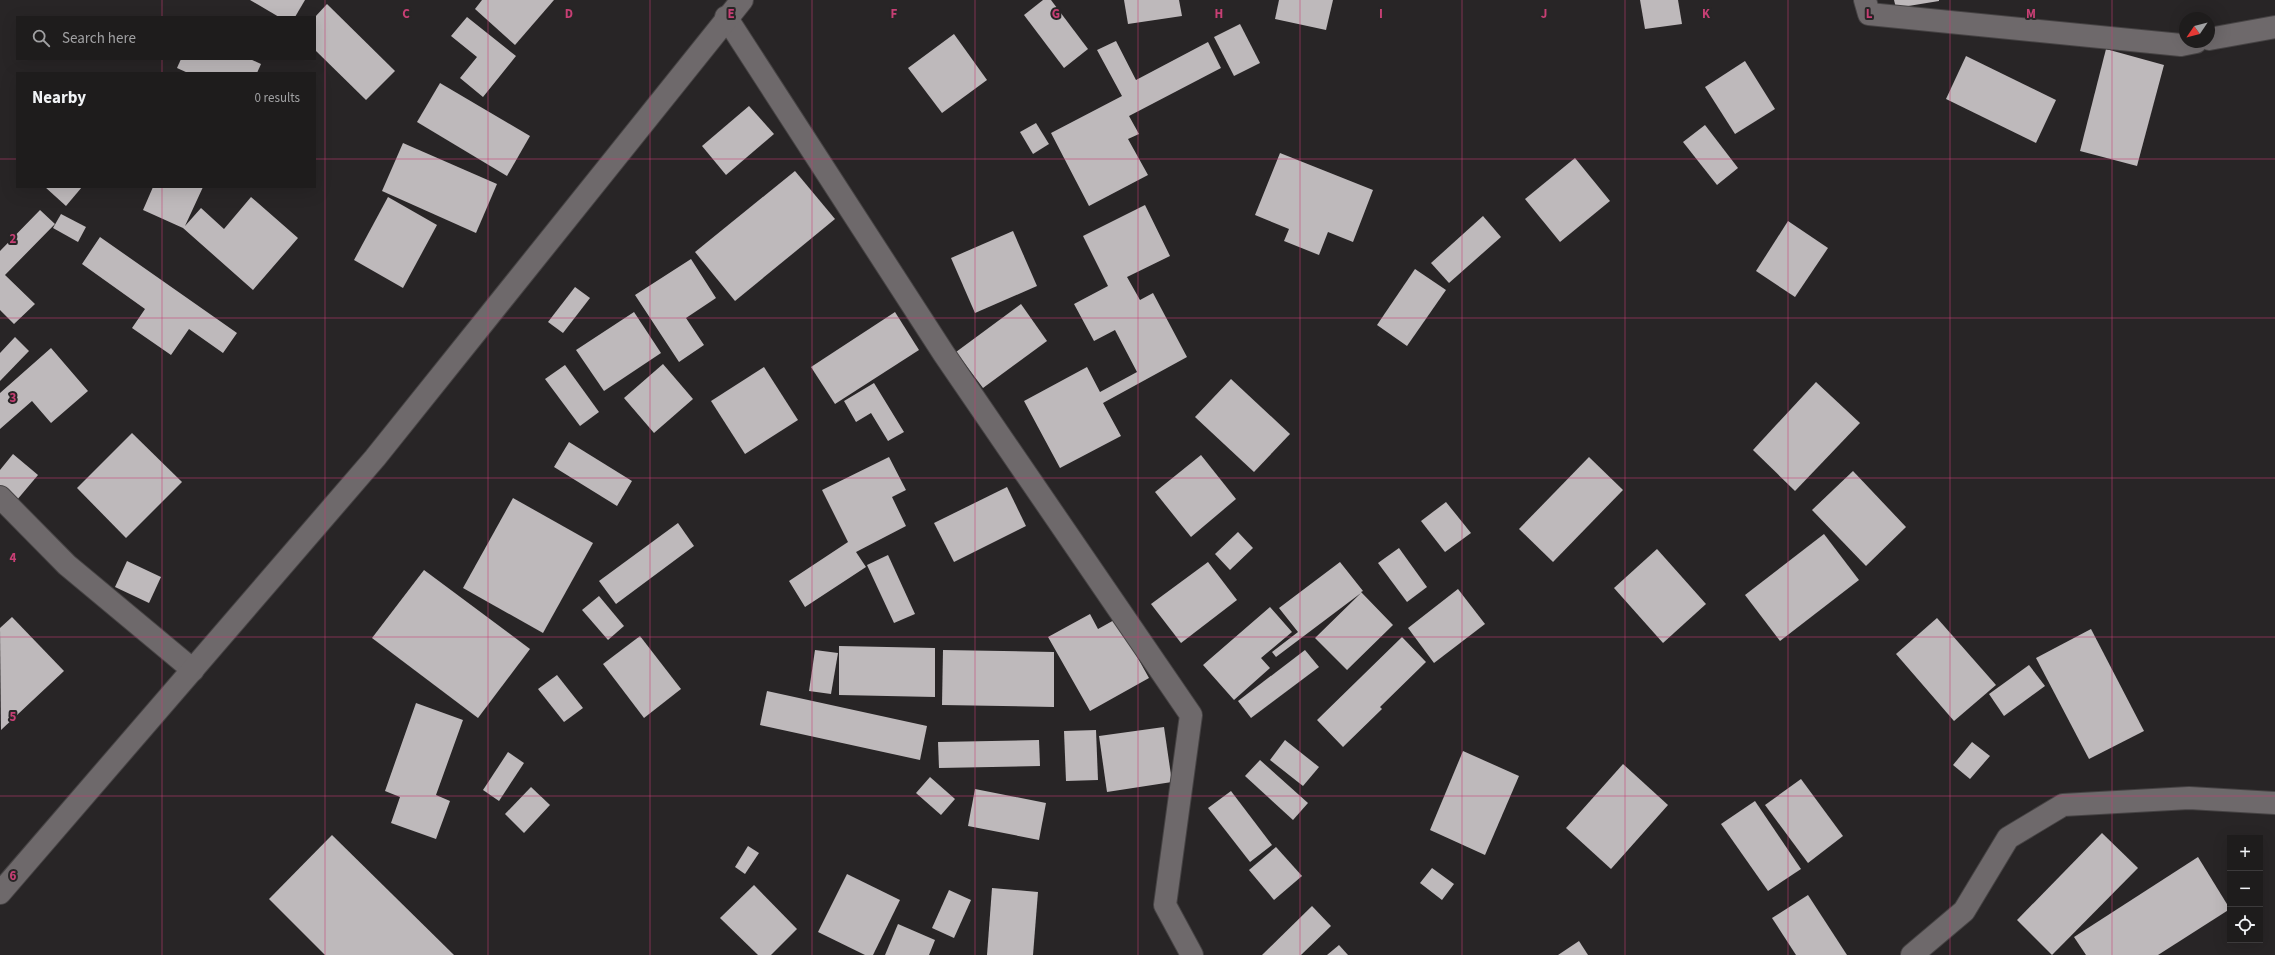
<!DOCTYPE html>
<meta charset="utf-8">
<style>
body{margin:0;font-family:"Source Sans 3",sans-serif;background:#2b2929;color:#f1f3f6}
.controls{position:absolute;right:12px;bottom:12px;display:grid;overflow:hidden;border-radius:0px;box-shadow:0 4px 16px #0002}
.controls button{width:36px;height:36px;display:grid;place-items:center;padding:0;border:0;border-bottom:1px solid #3c3a3b;background:#1e1c1c;color:#f1f3f6;font:20px sans-serif}
.compass{position:absolute;left:2179px;top:12px;width:36px;height:36px;border-radius:50%;background:#1e1c1c;box-shadow:0 4px 16px #0002;rotate:235deg}
.list{margin:0;padding:0;list-style:none}
h2{display:flex;justify-content:space-between;align-items:center;height:52px;margin:0;padding:0 16px;font-size:17px}
h2 small{font-size:13px;font-weight:400;color:#a1a1a3}
.icon{flex:none;width:22px;height:22px;fill:none;stroke:currentColor;stroke-width:2;stroke-linecap:round;stroke-linejoin:round}
.map{position:relative;flex:none;width:2275px;height:955px;overflow:hidden}
.search{position:absolute;background:#1e1c1c;box-shadow:0 4px 16px #0002;left:16px;top:16px;width:300px;height:44px;display:flex;align-items:center;gap:10px;box-sizing:border-box;padding:0 14px;border-radius:0px;color:#a1a1a3;font-size:15px}
.panel{position:absolute;background:#1e1c1c;box-shadow:0 4px 16px #0002;left:16px;top:72px;width:300px;height:116px;border-radius:0px}
.map>svg:first-child{display:block}
</style>
<div class="map">
<svg width="2275" height="955" viewBox="0 0 2275 955">
<rect width="100%" height="100%" fill="#282526"/>
<g fill="#beb9bb">
<path d="M 250,0 L 305,0 L 295,17 L 279,17 Z"/>
<path d="M 482,0 L 554,0 L 515,45 L 475,9 Z"/>
<path d="M 1043,0 L 1051,0 L 1088,49 L 1064,68 L 1024,15 Z"/>
<path d="M 1124,0 L 1179,0 L 1182,16 L 1128,24 Z"/>
<path d="M 1279,0 L 1333,0 L 1326,30 L 1275,19 Z"/>
<path d="M 1640,0 L 1678,0 L 1682,24 L 1645,29 Z"/>
<path d="M 1894,0 L 1939,0 L 1939,1 L 1896,8 Z"/>
<path d="M 327,4 L 395,71 L 366,100 L 315,50 L 315,17 Z"/>
<path d="M 467,17 L 516,56 L 483,97 L 460,78 L 477,57 L 451,36 Z"/>
<path d="M 1240,24 L 1260,63 L 1234,76 L 1214,37 Z"/>
<path d="M 954,34 L 987,80 L 942,113 L 908,68 Z"/>
<path d="M 1116,41 L 1136,80 L 1208,42 L 1221,68 L 1129,116 L 1139,134 L 1128,139 L 1148,175 L 1089,206 L 1051,133 L 1122,96 L 1097,50 Z"/>
<path d="M 2106,49 L 2164,65 L 2137,166 L 2080,151 Z"/>
<path d="M 1966,56 L 2056,100 L 2036,143 L 1946,99 Z"/>
<path d="M 181,59 L 250,59 L 261,64 L 257,73 L 188,73 L 177,68 Z"/>
<path d="M 1745,61 L 1775,109 L 1735,134 L 1705,87 Z"/>
<path d="M 440,83 L 530,136 L 507,176 L 417,122 Z"/>
<path d="M 749,106 L 774,134 L 726,175 L 702,146 Z"/>
<path d="M 1036,123 L 1049,144 L 1033,154 L 1020,132 Z"/>
<path d="M 1705,125 L 1738,168 L 1717,185 L 1683,142 Z"/>
<path d="M 403,143 L 497,184 L 476,233 L 382,191 Z"/>
<path d="M 1280,153 L 1373,190 L 1353,242 L 1328,232 L 1319,255 L 1284,241 L 1289,229 L 1255,215 Z"/>
<path d="M 1575,158 L 1610,201 L 1560,242 L 1525,199 Z"/>
<path d="M 795,171 L 835,219 L 735,301 L 695,252 Z"/>
<path d="M 45,187 L 82,187 L 66,206 Z"/>
<path d="M 153,187 L 203,187 L 185,226 L 201,208 L 224,229 L 251,197 L 298,238 L 253,290 L 183,228 L 143,210 Z"/>
<path d="M 388,197 L 437,225 L 403,288 L 354,260 Z"/>
<path d="M 1145,205 L 1170,256 L 1127,277 L 1140,300 L 1153,293 L 1187,357 L 1103,403 L 1121,436 L 1060,468 L 1024,401 L 1087,367 L 1100,392 L 1137,372 L 1115,330 L 1094,341 L 1074,304 L 1108,286 L 1083,236 Z"/>
<path d="M 40,210 L 55,224 L 5,275 L 35,304 L 14,324 L 0,310 L 0,251 Z"/>
<path d="M 61,214 L 86,227 L 78,242 L 53,228 Z"/>
<path d="M 1483,216 L 1501,237 L 1449,283 L 1431,263 Z"/>
<path d="M 1788,221 L 1828,248 L 1795,297 L 1756,271 Z"/>
<path d="M 1013,231 L 1037,286 L 975,313 L 951,258 Z"/>
<path d="M 100,237 L 237,333 L 223,353 L 189,329 L 171,355 L 132,328 L 145,309 L 82,264 Z"/>
<path d="M 691,259 L 716,298 L 686,318 L 704,345 L 679,362 L 635,295 Z"/>
<path d="M 1415,269 L 1446,290 L 1407,346 L 1377,325 Z"/>
<path d="M 575,287 L 590,298 L 563,333 L 548,322 Z"/>
<path d="M 1021,304 L 1047,341 L 983,388 L 956,352 Z"/>
<path d="M 634,312 L 661,353 L 604,391 L 576,350 Z"/>
<path d="M 895,312 L 919,350 L 835,404 L 811,367 Z"/>
<path d="M 15,337 L 29,351 L 0,381 L 0,353 Z"/>
<path d="M 51,348 L 88,391 L 51,423 L 32,401 L 0,429 L 0,393 Z"/>
<path d="M 663,364 L 693,399 L 654,433 L 624,398 Z"/>
<path d="M 565,365 L 599,412 L 580,426 L 545,379 Z"/>
<path d="M 764,367 L 798,420 L 745,454 L 711,401 Z"/>
<path d="M 1231,379 L 1290,434 L 1254,472 L 1195,417 Z"/>
<path d="M 1816,382 L 1860,423 L 1795,491 L 1753,450 Z"/>
<path d="M 874,383 L 904,432 L 888,441 L 871,413 L 856,422 L 844,401 Z"/>
<path d="M 132,433 L 182,482 L 126,538 L 77,488 Z"/>
<path d="M 569,442 L 632,481 L 617,506 L 554,467 Z"/>
<path d="M 13,454 L 38,475 L 11,507 L 0,497 L 0,470 Z"/>
<path d="M 1201,455 L 1236,499 L 1191,537 L 1155,492 Z"/>
<path d="M 889,457 L 906,490 L 892,497 L 906,526 L 856,552 L 866,567 L 805,607 L 789,581 L 848,542 L 822,490 Z"/>
<path d="M 1589,457 L 1623,490 L 1553,562 L 1519,529 Z"/>
<path d="M 1853,471 L 1906,527 L 1866,566 L 1812,510 Z"/>
<path d="M 1007,487 L 1026,526 L 954,562 L 934,523 Z"/>
<path d="M 513,498 L 593,543 L 543,633 L 463,588 Z"/>
<path d="M 1446,502 L 1471,533 L 1445,552 L 1421,521 Z"/>
<path d="M 678,523 L 694,546 L 616,604 L 599,581 Z"/>
<path d="M 1238,532 L 1253,548 L 1230,570 L 1215,554 Z"/>
<path d="M 1824,534 L 1859,580 L 1780,641 L 1745,595 Z"/>
<path d="M 1399,548 L 1427,587 L 1407,602 L 1378,563 Z"/>
<path d="M 1657,549 L 1706,604 L 1663,643 L 1614,588 Z"/>
<path d="M 888,555 L 915,614 L 894,623 L 867,565 Z"/>
<path d="M 127,561 L 161,577 L 149,603 L 115,587 Z"/>
<path d="M 1208,562 L 1237,600 L 1181,643 L 1151,604 Z"/>
<path d="M 1340,562 L 1363,591 L 1361,592 L 1393,625 L 1347,670 L 1315,638 L 1361,593 L 1276,657 L 1272,652 L 1298,632 L 1279,608 Z"/>
<path d="M 424,570 L 530,649 L 478,718 L 372,638 Z"/>
<path d="M 1458,589 L 1485,624 L 1434,663 L 1408,628 Z"/>
<path d="M 599,596 L 624,626 L 608,640 L 582,610 Z"/>
<path d="M 1270,607 L 1292,632 L 1261,658 L 1270,668 L 1234,700 L 1203,665 Z"/>
<path d="M 1090,614 L 1098,629 L 1116,619 L 1149,678 L 1090,711 L 1048,637 Z"/>
<path d="M 12,617 L 64,671 L 1,730 L 0,628 Z"/>
<path d="M 1937,618 L 1996,685 L 1954,721 L 1896,654 Z"/>
<path d="M 2091,629 L 2144,731 L 2089,759 L 2036,658 Z"/>
<path d="M 640,636 L 681,689 L 644,718 L 603,664 Z"/>
<path d="M 1402,637 L 1426,662 L 1380,707 L 1382,709 L 1343,747 L 1317,720 Z"/>
<path d="M 839,646 L 935,648 L 935,697 L 839,695 Z"/>
<path d="M 815,650 L 838,653 L 831,694 L 809,691 Z"/>
<path d="M 943,650 L 1054,652 L 1054,707 L 942,705 Z"/>
<path d="M 1305,650 L 1319,667 L 1251,718 L 1238,701 Z"/>
<path d="M 2029,665 L 2045,686 L 2004,716 L 1989,694 Z"/>
<path d="M 557,675 L 583,708 L 564,722 L 538,689 Z"/>
<path d="M 767,691 L 927,726 L 920,760 L 760,725 Z"/>
<path d="M 416,703 L 463,720 L 436,795 L 450,801 L 436,839 L 391,823 L 400,797 L 385,791 Z"/>
<path d="M 1164,727 L 1172,782 L 1107,792 L 1099,736 Z"/>
<path d="M 1096,730 L 1098,780 L 1066,781 L 1064,731 Z"/>
<path d="M 1039,740 L 1040,766 L 939,768 L 938,742 Z"/>
<path d="M 1285,740 L 1319,767 L 1303,786 L 1270,760 Z"/>
<path d="M 1972,742 L 1990,756 L 1970,779 L 1953,765 Z"/>
<path d="M 1463,751 L 1519,776 L 1485,855 L 1430,830 Z"/>
<path d="M 508,752 L 524,763 L 499,801 L 483,790 Z"/>
<path d="M 1260,760 L 1308,803 L 1293,820 L 1245,776 Z"/>
<path d="M 1623,764 L 1668,805 L 1611,869 L 1566,828 Z"/>
<path d="M 930,777 L 955,799 L 941,815 L 916,793 Z"/>
<path d="M 1801,779 L 1843,836 L 1808,863 L 1765,805 Z"/>
<path d="M 531,787 L 550,805 L 524,833 L 505,814 Z"/>
<path d="M 975,789 L 1046,803 L 1039,840 L 968,826 Z"/>
<path d="M 1231,791 L 1272,845 L 1250,862 L 1208,808 Z"/>
<path d="M 1755,801 L 1801,869 L 1768,891 L 1721,824 Z"/>
<path d="M 2102,833 L 2138,868 L 2052,955 L 2017,920 Z"/>
<path d="M 332,835 L 454,955 L 325,955 L 269,899 Z"/>
<path d="M 748,846 L 759,853 L 745,874 L 735,867 Z"/>
<path d="M 1276,847 L 1302,876 L 1274,900 L 1249,870 Z"/>
<path d="M 2198,857 L 2230,909 L 2158,955 L 2086,955 L 2074,937 Z"/>
<path d="M 1432,868 L 1454,884 L 1442,900 L 1420,883 Z"/>
<path d="M 847,874 L 900,900 L 873,955 L 865,955 L 818,932 Z"/>
<path d="M 754,885 L 797,929 L 771,955 L 758,955 L 720,918 Z"/>
<path d="M 992,888 L 1038,892 L 1033,955 L 987,955 Z"/>
<path d="M 949,890 L 971,900 L 954,938 L 932,928 Z"/>
<path d="M 1808,895 L 1847,955 L 1796,955 L 1772,918 Z"/>
<path d="M 1312,906 L 1331,926 L 1301,955 L 1262,955 Z"/>
<path d="M 898,924 L 935,940 L 929,955 L 885,955 Z"/>
<path d="M 1579,941 L 1588,955 L 1558,955 Z"/>
<path d="M 1339,945 L 1348,955 L 1327,955 Z"/>
</g>
<g fill="none" stroke-linecap="round" stroke-linejoin="round">
<g stroke="#464344" stroke-width="24">
<g id="minor">
<path d="M 1865,0 L 1869,14 L 2181,45 L 2196,42"/>
<path d="M 726,17 L 944,354 L 1191,715 L 1165,905 L 1192,955"/>
<path d="M 2209,39 L 2275,27"/>
<path d="M 0,497 L 67,565 L 193,670"/>
<path d="M 1912,955 L 1964,911 L 2008,838 L 2063,805 L 2189,798 L 2275,803"/>
</g>
</g>
<g stroke="#464344" stroke-width="24">
<path id="secondary" d="M 0,893 L 375,458 L 742,0"/>
</g>
<use href="#minor" stroke="#6e696b" stroke-width="22"/>
<use href="#secondary" stroke="#6e696b" stroke-width="22"/>
</g>
<path fill="none" stroke="#c73f74" stroke-width="1" stroke-opacity="0.55" d="M 162,0 L 162,17M 325,0 L 325,955M 488,0 L 488,955M 650,0 L 650,955M 812,0 L 812,955M 975,0 L 975,955M 1138,0 L 1138,955M 1300,0 L 1300,955M 1462,0 L 1462,955M 1625,0 L 1625,955M 1788,0 L 1788,955M 1950,0 L 1950,955M 2112,0 L 2112,955M 162,59 L 162,73M 0,159 L 17,159M 315,159 L 2275,159M 162,187 L 162,955M 0,318 L 2275,318M 0,478 L 2275,478M 0,637 L 2275,637M 0,796 L 2275,796"/>
<g font-size="13" text-anchor="middle" font-weight="bold" fill="#c73f74" stroke="#282526" stroke-width="4" stroke-linejoin="round" paint-order="stroke">
<text x="406" y="18">C</text>
<text x="569" y="18">D</text>
<text x="731" y="18">E</text>
<text x="894" y="18">F</text>
<text x="1056" y="18">G</text>
<text x="1219" y="18">H</text>
<text x="1381" y="18">I</text>
<text x="1544" y="18">J</text>
<text x="1706" y="18">K</text>
<text x="1869" y="18">L</text>
<text x="2031" y="18">M</text>
<text x="13" y="243">2</text>
<text x="13" y="402">3</text>
<text x="13" y="562">4</text>
<text x="13" y="721">5</text>
<text x="13" y="880">6</text>
</g>
</svg>
<div class="controls">
<button>+</button>
<button>−</button>
<button><svg class="icon" aria-label="locate" viewBox="0 0 24 24"><circle cx="12" cy="12" r="6"/><path d="M12 2v4M12 18v4M2 12h4M18 12h4"/></svg></button>
</div>
<svg class="compass" viewBox="-18 -18 36 36"><path d="M0-13l5 13h-10z" fill="#e53935"/><path d="M0 13l5-13h-10z" fill="#a1a1a3"/></svg>
<div class="search"><svg class="icon" aria-label="search" viewBox="0 0 24 24"><circle cx="10" cy="10" r="6"/><path d="M15 15l6 6"/></svg>Search here</div>
<section class="panel">
<h2>Nearby<small>0 results</small></h2>
<ul class="list">
</ul>
</section>
</div>
